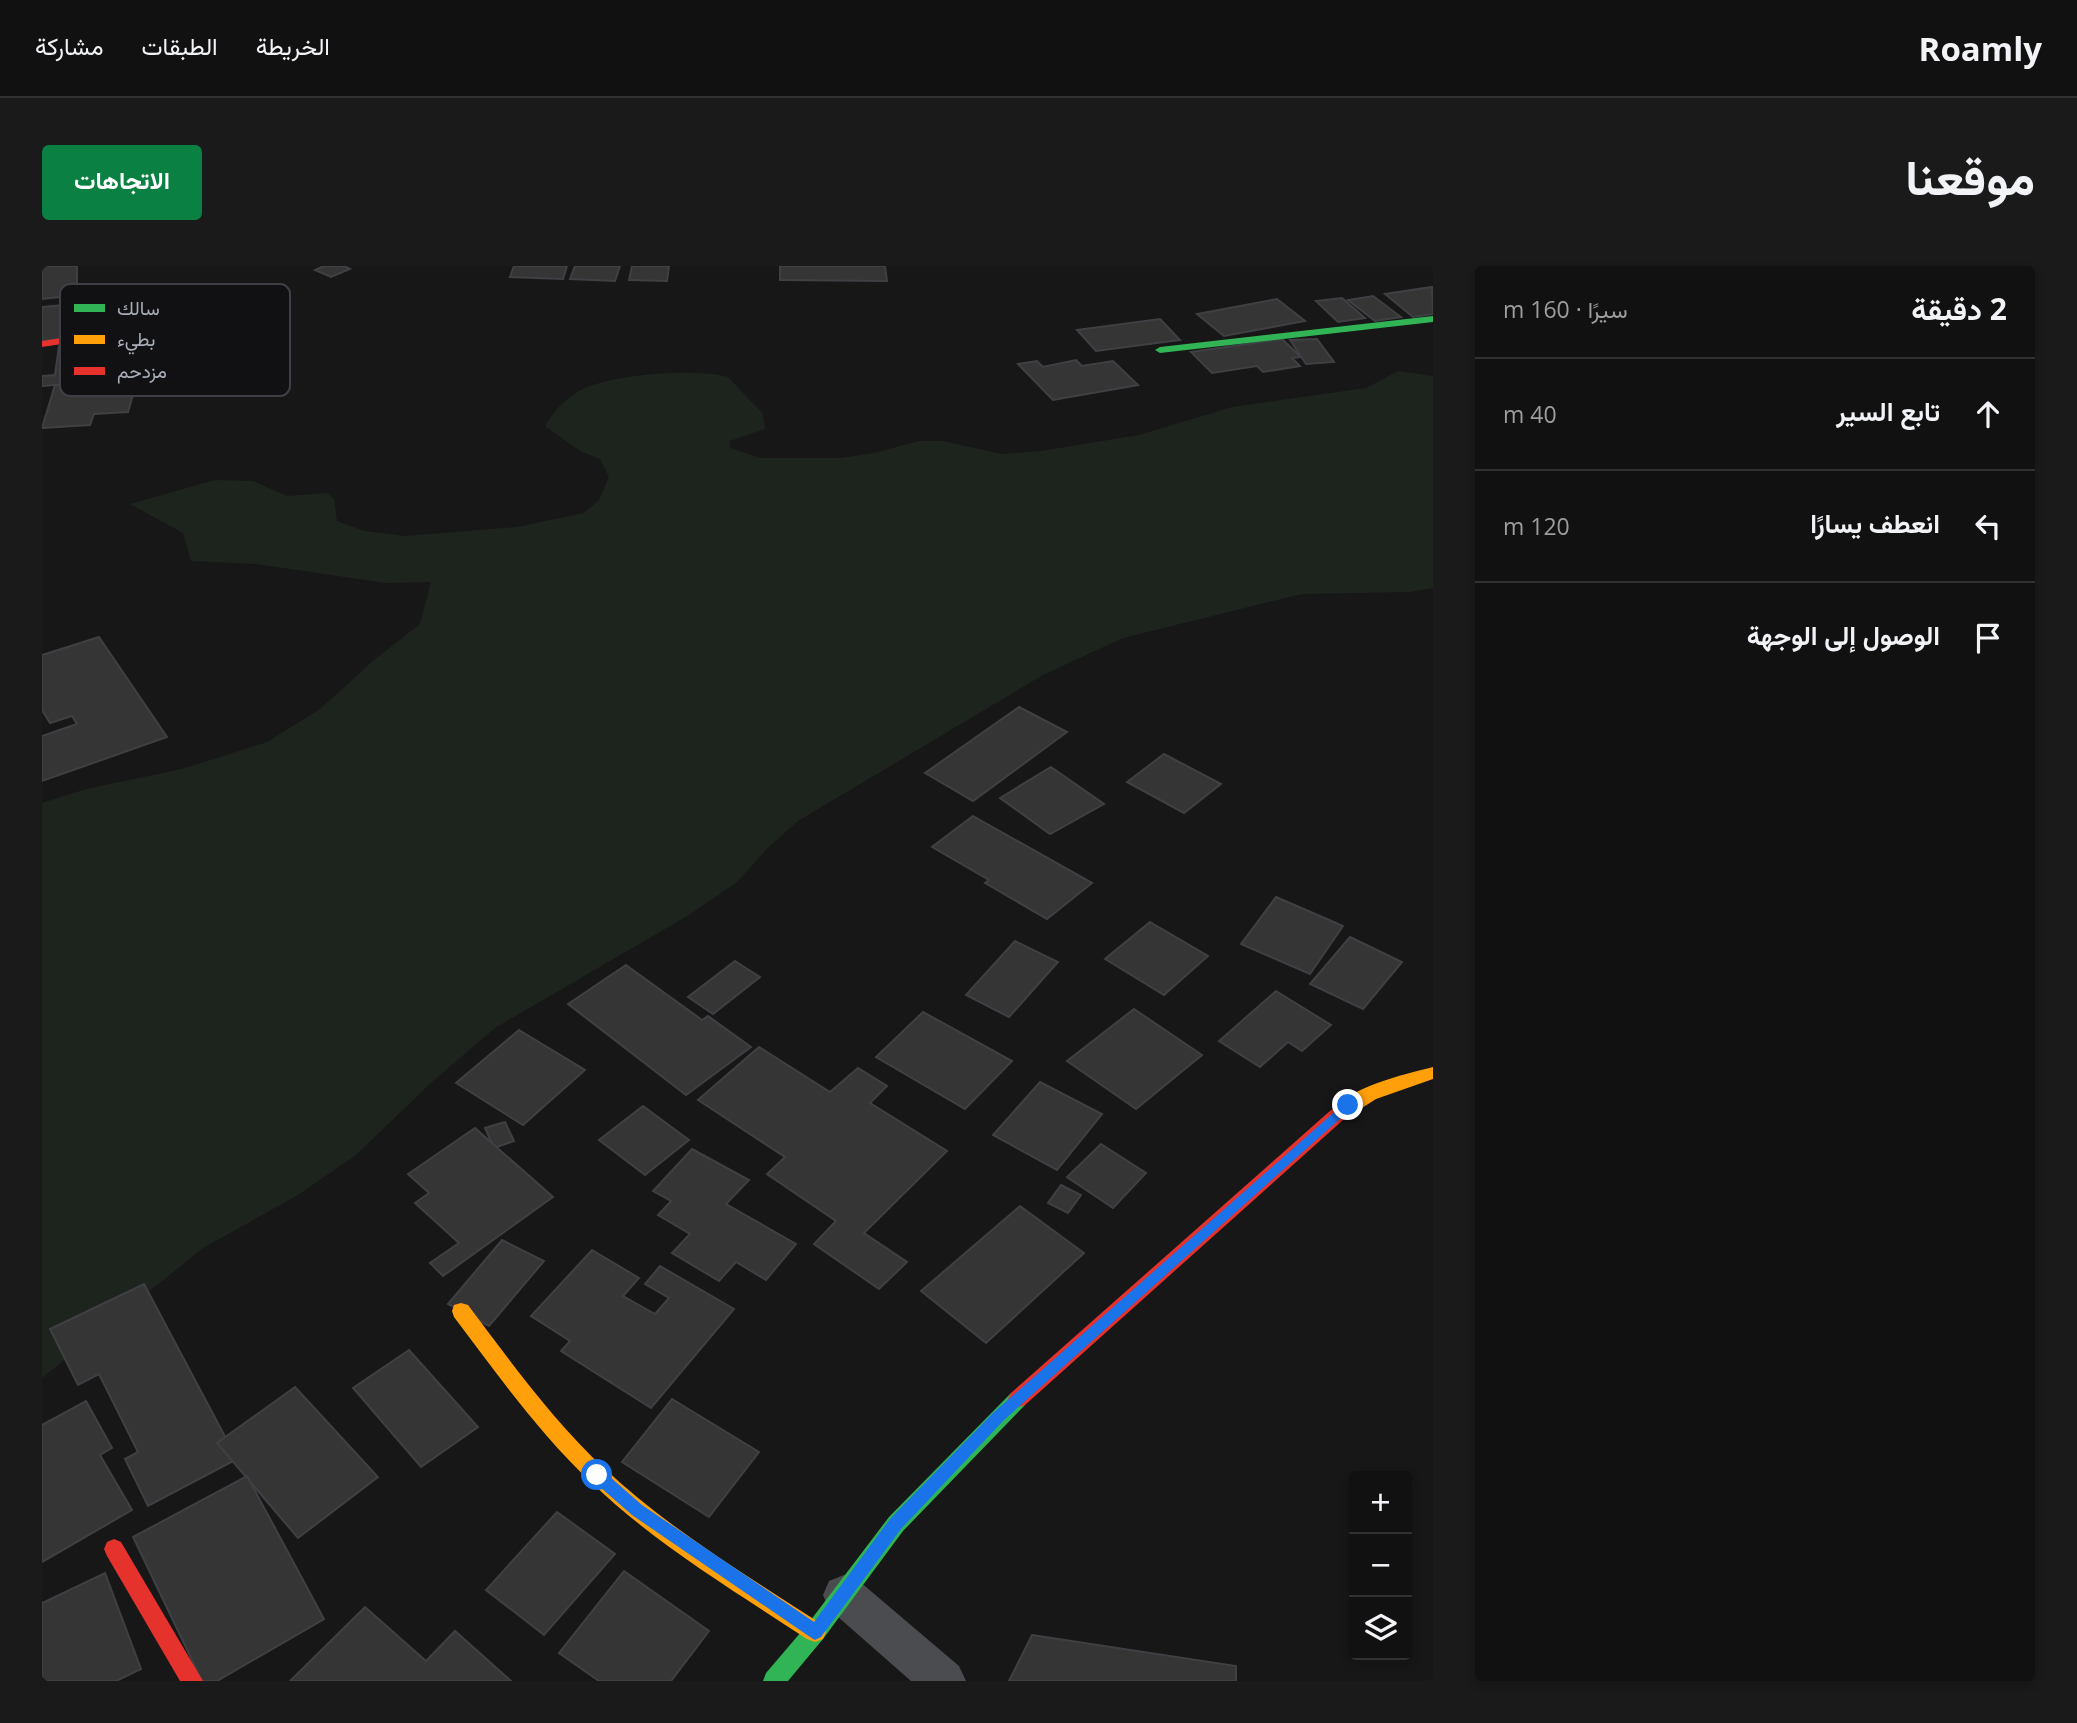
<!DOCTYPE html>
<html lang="ar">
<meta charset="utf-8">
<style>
body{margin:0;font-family:"Open Sans",Vazirmatn,sans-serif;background:#1a1a1a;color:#f1f3f6;direction:rtl}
.controls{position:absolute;right:21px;bottom:21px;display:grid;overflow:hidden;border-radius:7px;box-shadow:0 4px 10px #0003}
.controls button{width:63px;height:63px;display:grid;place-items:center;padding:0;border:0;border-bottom:2px solid #303131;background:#111;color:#f1f3f6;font:35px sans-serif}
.stop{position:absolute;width:21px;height:21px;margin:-16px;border:5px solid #1a73e8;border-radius:50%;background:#fff}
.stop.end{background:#1a73e8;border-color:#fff;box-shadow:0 2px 7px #0008}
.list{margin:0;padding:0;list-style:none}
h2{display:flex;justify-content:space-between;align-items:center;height:91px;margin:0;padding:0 28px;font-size:30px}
h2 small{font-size:23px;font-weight:400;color:#9c9d9f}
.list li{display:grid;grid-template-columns:46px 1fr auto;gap:21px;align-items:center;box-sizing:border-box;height:112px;padding:0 28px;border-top:2px solid #303131}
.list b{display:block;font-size:26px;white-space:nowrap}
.list em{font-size:23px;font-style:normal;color:#9c9d9f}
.icon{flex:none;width:38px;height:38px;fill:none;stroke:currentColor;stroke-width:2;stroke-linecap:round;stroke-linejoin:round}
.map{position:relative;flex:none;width:1391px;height:1415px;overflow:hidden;direction:ltr;border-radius:7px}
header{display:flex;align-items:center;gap:42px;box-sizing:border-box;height:98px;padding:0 35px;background:#111;border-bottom:2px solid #303131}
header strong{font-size:33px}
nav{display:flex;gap:38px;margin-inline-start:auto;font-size:24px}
.intro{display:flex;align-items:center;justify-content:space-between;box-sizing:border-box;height:168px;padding:0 42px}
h1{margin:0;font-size:49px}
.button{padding:18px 32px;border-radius:7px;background:#0b8043;color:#fff;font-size:24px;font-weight:700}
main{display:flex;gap:42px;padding:0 42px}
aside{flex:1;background:#111;border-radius:7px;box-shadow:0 4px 10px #0003}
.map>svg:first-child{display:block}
</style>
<header>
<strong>Roamly</strong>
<nav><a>الخريطة</a><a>الطبقات</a><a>مشاركة</a></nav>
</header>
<div class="intro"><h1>موقعنا</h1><a class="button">الاتجاهات</a></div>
<main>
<aside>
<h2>2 دقيقة<small>سيرًا · 160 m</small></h2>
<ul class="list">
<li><svg class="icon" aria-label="ahead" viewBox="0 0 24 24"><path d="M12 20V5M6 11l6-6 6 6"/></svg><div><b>تابع السير</b></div><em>40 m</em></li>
<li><svg class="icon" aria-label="left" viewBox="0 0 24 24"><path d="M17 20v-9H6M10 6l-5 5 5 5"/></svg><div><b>انعطف يسارًا</b></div><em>120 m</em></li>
<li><svg class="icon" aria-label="arrive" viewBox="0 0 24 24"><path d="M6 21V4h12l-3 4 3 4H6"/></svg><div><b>الوصول إلى الوجهة</b></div></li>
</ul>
</aside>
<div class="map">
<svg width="1391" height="1415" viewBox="0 0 1391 1415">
<rect width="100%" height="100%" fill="#171717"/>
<path fill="#1d241e" d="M 1356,105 L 1391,110 L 1391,322 L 1367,326 L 1260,328 L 1081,372 L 1001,409 L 756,555 L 726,582 L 695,616 L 647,649 L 453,762 L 391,815 L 314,889 L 256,929 L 161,982 L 0,1112 L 0,537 L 44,523 L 140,503 L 225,476 L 278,443 L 332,394 L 378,358 L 389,316 L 344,317 L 214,298 L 149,295 L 141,267 L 88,238 L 173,214 L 211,215 L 245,230 L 286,227 L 292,233 L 295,255 L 323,265 L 363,270 L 475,261 L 542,247 L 557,234 L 567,211 L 558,193 L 538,185 L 503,160 C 513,144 524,131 541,123 C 573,108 653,102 686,111 L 721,148 L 723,163 L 688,175 L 688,182 L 718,192 L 799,192 L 832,187 L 877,175 L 900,175 L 960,188 L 999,185 L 1097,169 L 1190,141 L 1324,122 Z"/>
<g fill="#353536" stroke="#3f4043" stroke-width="2">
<path d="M 0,0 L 35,0 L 35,29 L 0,33 Z"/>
<path d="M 282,0 L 302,0 L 308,3 L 289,11 L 273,4 Z"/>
<path d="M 472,0 L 525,0 L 521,13 L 468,11 Z"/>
<path d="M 533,0 L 578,0 L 573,15 L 528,13 Z"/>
<path d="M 590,0 L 627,0 L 625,15 L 587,14 Z"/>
<path d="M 738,0 L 843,0 L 845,15 L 738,14 Z"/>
<path d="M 1390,21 L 1391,48 L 1371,51 L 1343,28 Z"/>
<path d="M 1331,30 L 1359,51 L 1333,55 L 1306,34 Z"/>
<path d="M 1300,32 L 1323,52 L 1296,56 L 1274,35 Z"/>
<path d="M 1235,33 L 1263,55 L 1182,70 L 1155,48 Z"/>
<path d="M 32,38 L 31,72 L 0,75 L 0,41 Z"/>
<path d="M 1118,53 L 1138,74 L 1054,85 L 1035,64 Z"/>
<path d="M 100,73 L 97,102 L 80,104 L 79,114 L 0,120 L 0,110 L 13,109 L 17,80 Z"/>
<path d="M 1240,73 L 1259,91 L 1250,92 L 1258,100 L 1221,106 L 1215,100 L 1170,107 L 1149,86 Z"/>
<path d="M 1275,73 L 1292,96 L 1264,98 L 1248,74 Z"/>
<path d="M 1034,94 L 1040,100 L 1071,95 L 1096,119 L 1011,134 L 976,98 L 995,95 L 1001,101 Z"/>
<path d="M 95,115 L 86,146 L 52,148 L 48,159 L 0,162 L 13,119 Z"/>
<path d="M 57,371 L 125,471 L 0,515 L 0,470 L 35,458 L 30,450 L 8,457 L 0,444 L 0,389 Z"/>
<path d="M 977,441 L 1025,466 L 931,535 L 883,507 Z"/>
<path d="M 1122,488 L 1179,518 L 1142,547 L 1085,516 Z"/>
<path d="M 1009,501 L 1062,538 L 1008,568 L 958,532 Z"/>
<path d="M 931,550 L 1050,617 L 1005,653 L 943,617 L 947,614 L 890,581 Z"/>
<path d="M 1234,631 L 1301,660 L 1268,708 L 1199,678 Z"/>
<path d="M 1108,656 L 1166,690 L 1122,729 L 1063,693 Z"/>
<path d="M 1308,671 L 1360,696 L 1321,743 L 1268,718 Z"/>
<path d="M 973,675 L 1016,696 L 967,751 L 924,729 Z"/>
<path d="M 693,695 L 718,711 L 671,748 L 646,731 Z"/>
<path d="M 584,699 L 660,754 L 666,750 L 709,781 L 644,829 L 526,738 Z"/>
<path d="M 1234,725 L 1289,759 L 1260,785 L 1246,776 L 1218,801 L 1177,775 Z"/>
<path d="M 1092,743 L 1160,789 L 1094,843 L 1025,795 Z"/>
<path d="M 881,746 L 970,795 L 923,843 L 834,791 Z"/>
<path d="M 477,764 L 543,804 L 481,859 L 414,817 Z"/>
<path d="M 717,781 L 788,826 L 816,802 L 845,820 L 828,837 L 905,885 L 822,967 L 865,996 L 837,1023 L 772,978 L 794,955 L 725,908 L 743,891 L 656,834 Z"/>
<path d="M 998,816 L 1060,848 L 1015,904 L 951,869 Z"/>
<path d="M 601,840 L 647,874 L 603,909 L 557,874 Z"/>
<path d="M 463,856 L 472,875 L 452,882 L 443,862 Z"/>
<path d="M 433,862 L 511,931 L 401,1010 L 388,997 L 417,977 L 373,937 L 387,927 L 366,908 Z"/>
<path d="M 1059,878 L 1104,907 L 1071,942 L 1025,911 Z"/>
<path d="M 650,883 L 707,914 L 684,938 L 754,978 L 724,1014 L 694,996 L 677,1015 L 630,987 L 648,968 L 616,949 L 629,935 L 611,925 Z"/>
<path d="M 1019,919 L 1039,929 L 1026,947 L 1006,937 Z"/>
<path d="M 978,940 L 1042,987 L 944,1077 L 879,1025 Z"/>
<path d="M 460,974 L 502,995 L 447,1060 L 406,1038 Z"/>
<path d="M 550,984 L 597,1012 L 581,1030 L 613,1048 L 627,1032 L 603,1018 L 618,1000 L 692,1043 L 609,1142 L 519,1085 L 528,1075 L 489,1050 Z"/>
<path d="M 102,1018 L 195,1193 L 106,1240 L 83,1193 L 96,1186 L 57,1108 L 36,1119 L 8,1063 Z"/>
<path d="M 367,1084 L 436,1161 L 379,1201 L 311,1122 Z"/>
<path d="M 253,1121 L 336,1211 L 256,1272 L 175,1177 Z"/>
<path d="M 630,1133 L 717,1186 L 667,1251 L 580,1196 Z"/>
<path d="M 44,1135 L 70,1182 L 58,1189 L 90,1244 L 0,1296 L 0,1159 Z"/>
<path d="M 205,1210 L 282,1353 L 175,1415 L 160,1415 L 91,1271 Z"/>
<path d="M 515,1246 L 573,1288 L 502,1369 L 444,1324 Z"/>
<path d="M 582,1305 L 667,1365 L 629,1415 L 557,1415 L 517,1387 Z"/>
<path d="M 63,1307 L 99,1403 L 74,1415 L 0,1415 L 0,1337 Z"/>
<path d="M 323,1341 L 384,1395 L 413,1365 L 469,1415 L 248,1415 Z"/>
<path d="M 990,1369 L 1194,1400 L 1194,1415 L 967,1415 Z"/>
</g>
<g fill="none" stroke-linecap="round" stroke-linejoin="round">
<path fill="#4b4c50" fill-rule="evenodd" d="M 802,1309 L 817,1315 L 917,1400 L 924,1415 L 869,1415 L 787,1343 L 781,1329 L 787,1315 Z"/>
<g fill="#30b455" fill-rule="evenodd">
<path d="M 1391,50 L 1391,56 L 1118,87 L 1113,84 L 1118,81 Z"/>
<path d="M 976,1125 L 983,1127 L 986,1133 L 983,1139 L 861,1265 L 781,1373 L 746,1415 L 721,1415 L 724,1407 L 765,1359 L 847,1251 L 969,1127 Z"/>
</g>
<g fill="#ff9f0a" fill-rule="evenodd">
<path d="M 1391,801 L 1391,813 L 1334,833 L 1301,854 L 1289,854 L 1287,849 C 1302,822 1363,808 1391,801 Z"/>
<path d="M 419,1037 L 426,1039 C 469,1096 511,1155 563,1203 C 628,1264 706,1310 781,1359 L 784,1366 L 781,1373 L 773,1376 L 765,1373 C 691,1324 613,1278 549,1216 C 497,1167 455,1108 412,1051 L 410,1045 L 412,1039 Z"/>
</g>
<g fill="#e5322d" fill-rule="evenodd">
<path d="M 176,54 L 180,55 L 180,59 L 78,69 L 0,81 L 0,75 L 78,63 Z"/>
<path d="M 1295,843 L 1301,844 L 1303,849 L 1301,854 L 983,1139 L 976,1141 L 969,1139 L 966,1133 L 969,1127 L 1289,844 Z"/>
<path d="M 72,1273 L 79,1276 L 161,1415 L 138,1415 L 65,1290 L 62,1283 L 65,1276 Z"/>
</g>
</g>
<path fill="#1a73e8" d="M 1306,834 L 1310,835 L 1310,842 L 961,1155 L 859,1263 L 779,1371 L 773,1374 L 768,1371 L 590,1249 L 550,1214 L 548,1209 L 550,1204 L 560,1204 L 600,1239 L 772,1356 L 848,1253 L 951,1147 Z"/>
<rect x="18" y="18" width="230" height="112" rx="10" fill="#111113" stroke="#3e4045" stroke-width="2"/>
<rect x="32" y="38" width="31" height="8" fill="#30b455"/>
<rect x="32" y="69" width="31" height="9" fill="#ff9f0a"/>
<rect x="32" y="101" width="31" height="8" fill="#e5322d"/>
<g font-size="19" fill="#a8adb8">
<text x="75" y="49">سالك</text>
<text x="75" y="80">بطيء</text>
<text x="75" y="112">مزدحم</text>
</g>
</svg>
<div class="controls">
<button>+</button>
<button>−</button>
<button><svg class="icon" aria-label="layers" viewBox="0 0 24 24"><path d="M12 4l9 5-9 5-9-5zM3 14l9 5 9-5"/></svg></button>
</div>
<div class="stop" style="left:555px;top:1209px"></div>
<div class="stop end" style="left:1306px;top:839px"></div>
</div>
</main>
